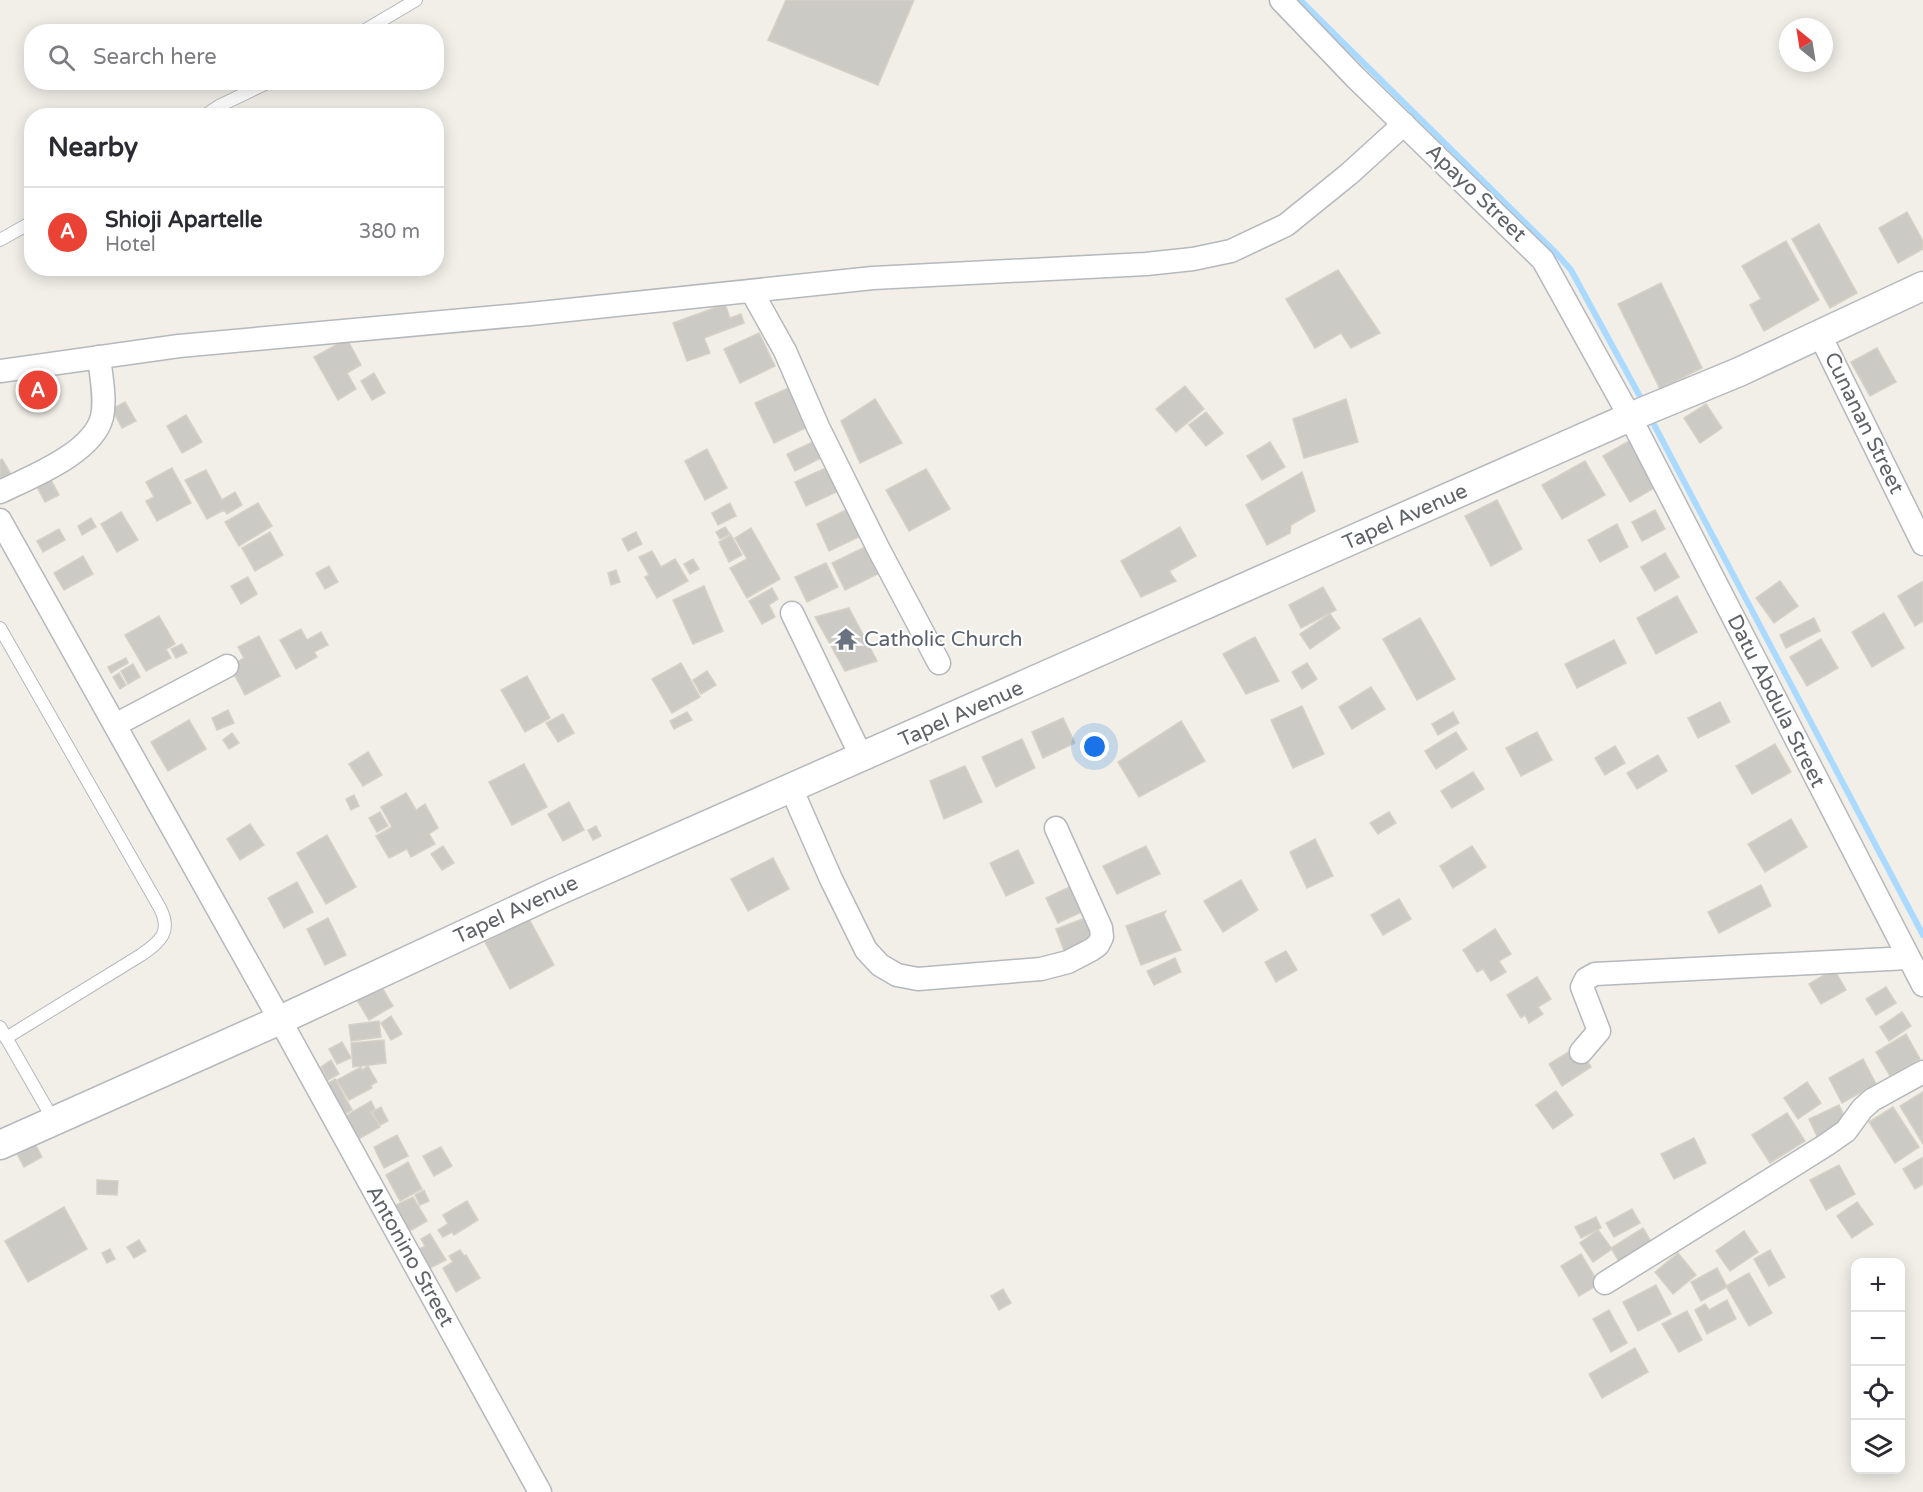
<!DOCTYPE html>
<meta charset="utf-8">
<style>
body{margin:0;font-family:"Varela Round",sans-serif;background:#f7f7f7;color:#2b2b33}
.controls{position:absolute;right:18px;bottom:18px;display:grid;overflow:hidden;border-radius:12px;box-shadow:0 3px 15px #0003}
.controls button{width:54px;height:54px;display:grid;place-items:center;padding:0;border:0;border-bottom:2px solid #e1e1e2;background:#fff;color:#2b2b33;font:30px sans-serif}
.compass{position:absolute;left:1779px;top:18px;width:54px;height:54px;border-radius:50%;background:#fff;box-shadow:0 3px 15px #0003;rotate:330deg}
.you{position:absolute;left:1095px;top:747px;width:21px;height:21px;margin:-15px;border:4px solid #fff;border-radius:50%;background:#1a73e8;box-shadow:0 0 0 9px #1a73e833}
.badge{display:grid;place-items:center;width:39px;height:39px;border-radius:50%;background:#ea4335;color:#fff;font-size:20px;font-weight:700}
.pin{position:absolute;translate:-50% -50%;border:3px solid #fff;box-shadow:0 2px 6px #0006}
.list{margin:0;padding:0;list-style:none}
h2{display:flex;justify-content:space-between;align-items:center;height:78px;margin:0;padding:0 24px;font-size:26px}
h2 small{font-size:20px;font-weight:400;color:#7c7c81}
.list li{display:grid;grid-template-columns:39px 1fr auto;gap:18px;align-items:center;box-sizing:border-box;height:90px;padding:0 24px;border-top:2px solid #e1e1e2}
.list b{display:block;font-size:22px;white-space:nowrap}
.list p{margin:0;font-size:20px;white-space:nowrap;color:#7c7c81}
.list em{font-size:20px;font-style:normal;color:#7c7c81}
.icon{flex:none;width:33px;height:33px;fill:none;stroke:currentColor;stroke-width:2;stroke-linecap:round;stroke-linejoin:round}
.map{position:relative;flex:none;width:1923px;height:1492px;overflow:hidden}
.search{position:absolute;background:#fff;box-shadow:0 3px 15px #0003;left:24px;top:24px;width:420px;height:66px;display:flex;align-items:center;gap:15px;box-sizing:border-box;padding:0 21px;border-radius:24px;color:#7c7c81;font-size:22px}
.panel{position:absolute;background:#fff;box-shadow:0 3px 15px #0003;left:24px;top:108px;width:420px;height:168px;border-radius:24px}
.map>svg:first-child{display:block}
</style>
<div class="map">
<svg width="1923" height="1492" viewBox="0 0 1923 1492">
<rect width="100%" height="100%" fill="#f1efe8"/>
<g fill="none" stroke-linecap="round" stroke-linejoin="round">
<g stroke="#aadaff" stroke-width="6">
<path d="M 1300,0 L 1557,254 L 1571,270 L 1643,402"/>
<path d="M 1650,417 L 1923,935"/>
</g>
</g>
<g fill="#cccac5" stroke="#d6d1c6" stroke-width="1.5">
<path d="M 786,0 L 914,0 L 878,85 L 768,40 Z"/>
<path d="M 1907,212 L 1923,241 L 1923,249 L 1898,263 L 1879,228 Z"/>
<path d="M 1819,224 L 1857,293 L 1830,308 L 1792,239 Z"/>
<path d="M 1786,241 L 1819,300 L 1764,331 L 1750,305 L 1761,299 L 1742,266 Z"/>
<path d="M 1338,270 L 1380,333 L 1351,348 L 1341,333 L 1315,348 L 1286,299 Z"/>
<path d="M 1661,283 L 1702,368 L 1660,389 L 1618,304 Z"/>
<path d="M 725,304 L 730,318 L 741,314 L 744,323 L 704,338 L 710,353 L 687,361 L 673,323 Z"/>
<path d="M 759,333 L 775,366 L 740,383 L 724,349 Z"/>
<path d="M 347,339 L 361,365 L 347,373 L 356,389 L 338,400 L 314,357 Z"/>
<path d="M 1877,348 L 1896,382 L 1870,396 L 1851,362 Z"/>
<path d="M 374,373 L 385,393 L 372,400 L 361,381 Z"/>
<path d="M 793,386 L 812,425 L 774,443 L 755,403 Z"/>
<path d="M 1185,386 L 1204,409 L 1176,432 L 1156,409 Z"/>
<path d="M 875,399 L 902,443 L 860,463 L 841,421 Z"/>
<path d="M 1346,399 L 1358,442 L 1304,458 L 1293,419 Z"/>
<path d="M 125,402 L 136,421 L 122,428 L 112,409 Z"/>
<path d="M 1706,404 L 1722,428 L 1700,443 L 1684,418 Z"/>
<path d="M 1206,412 L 1223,433 L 1206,446 L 1189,425 Z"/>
<path d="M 186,415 L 202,442 L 182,453 L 167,426 Z"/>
<path d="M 1634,438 L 1661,484 L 1630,502 L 1603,456 Z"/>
<path d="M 817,440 L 825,456 L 795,471 L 787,454 Z"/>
<path d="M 1270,442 L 1285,467 L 1262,480 L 1247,456 Z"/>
<path d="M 707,449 L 727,488 L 705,500 L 685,461 Z"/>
<path d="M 2,459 L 12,476 L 0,483 L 0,460 Z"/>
<path d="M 1585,461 L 1605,495 L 1562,519 L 1542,485 Z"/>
<path d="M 832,465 L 843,489 L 806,506 L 795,482 Z"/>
<path d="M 172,468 L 191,503 L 157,521 L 146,501 L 154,497 L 146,482 Z"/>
<path d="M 926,469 L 950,509 L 909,531 L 886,490 Z"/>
<path d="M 206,470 L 222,500 L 235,492 L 242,505 L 227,514 L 224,510 L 207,519 L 185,480 Z"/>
<path d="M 1302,472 L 1315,511 L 1291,525 L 1290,533 L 1267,545 L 1246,505 Z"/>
<path d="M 51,480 L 59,495 L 45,502 L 37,487 Z"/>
<path d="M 1497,500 L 1522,549 L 1491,566 L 1465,516 Z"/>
<path d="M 258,503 L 272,526 L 239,546 L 225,522 Z"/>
<path d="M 730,503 L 736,516 L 718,525 L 712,513 Z"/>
<path d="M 848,509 L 861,536 L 829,551 L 817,524 Z"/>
<path d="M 1655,510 L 1665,529 L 1642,541 L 1632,522 Z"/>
<path d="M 121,512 L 138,540 L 117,552 L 101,524 Z"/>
<path d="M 91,518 L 96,527 L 82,535 L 78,526 Z"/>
<path d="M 1617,524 L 1628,547 L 1600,562 L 1588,540 Z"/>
<path d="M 725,527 L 730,534 L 720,539 L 716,532 Z"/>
<path d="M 1180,527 L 1196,556 L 1169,571 L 1176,581 L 1141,597 L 1121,561 Z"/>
<path d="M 751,528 L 780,579 L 747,598 L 730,568 L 747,559 L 735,538 Z"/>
<path d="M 59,529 L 65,540 L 43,552 L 37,541 Z"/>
<path d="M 270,532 L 283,555 L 255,571 L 242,548 Z"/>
<path d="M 636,532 L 642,544 L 628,551 L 622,539 Z"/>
<path d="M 731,535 L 742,555 L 729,562 L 719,542 Z"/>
<path d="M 869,545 L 882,572 L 845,590 L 832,563 Z"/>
<path d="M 652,551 L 661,567 L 675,559 L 688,581 L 657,598 L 645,577 L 649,575 L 639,557 Z"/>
<path d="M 1665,553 L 1679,577 L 1655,591 L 1641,567 Z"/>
<path d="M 83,556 L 93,574 L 64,590 L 54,573 Z"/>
<path d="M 693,559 L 699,569 L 690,574 L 684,564 Z"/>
<path d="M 826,563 L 838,587 L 807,602 L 795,577 Z"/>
<path d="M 329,566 L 338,582 L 325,589 L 316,573 Z"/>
<path d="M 616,570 L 620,582 L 611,585 L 608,573 Z"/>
<path d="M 248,577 L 257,594 L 241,604 L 231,586 Z"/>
<path d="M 1780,581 L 1798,606 L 1774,623 L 1756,598 Z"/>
<path d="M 1923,581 L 1923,621 L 1915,626 L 1898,596 Z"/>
<path d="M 704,586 L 723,631 L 693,644 L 673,600 Z"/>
<path d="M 1323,587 L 1336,610 L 1301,628 L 1289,605 Z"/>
<path d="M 772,588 L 778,599 L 769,605 L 775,617 L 762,624 L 749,601 Z"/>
<path d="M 1677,596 L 1697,632 L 1656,654 L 1637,618 Z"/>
<path d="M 849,608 L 877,661 L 845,671 L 815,617 Z"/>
<path d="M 1884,613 L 1904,648 L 1872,667 L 1852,632 Z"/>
<path d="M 1330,614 L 1340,628 L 1310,649 L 1300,634 Z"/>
<path d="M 159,616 L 175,644 L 166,649 L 171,658 L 146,671 L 125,635 Z"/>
<path d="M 1420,618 L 1455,679 L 1417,700 L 1383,639 Z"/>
<path d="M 1814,618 L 1820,631 L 1786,648 L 1780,635 Z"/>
<path d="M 301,629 L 307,640 L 321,632 L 328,645 L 314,652 L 317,657 L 296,669 L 280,640 Z"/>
<path d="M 259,636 L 280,676 L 245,695 L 230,666 L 244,658 L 238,647 Z"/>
<path d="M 1255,637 L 1279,681 L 1246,694 L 1223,654 Z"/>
<path d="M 1821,639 L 1838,668 L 1807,686 L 1790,657 Z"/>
<path d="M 1614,640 L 1626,663 L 1577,688 L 1565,664 Z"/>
<path d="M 182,644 L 187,653 L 176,658 L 171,649 Z"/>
<path d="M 126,658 L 128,663 L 111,673 L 108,667 Z"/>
<path d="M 681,663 L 700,697 L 672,713 L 652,679 Z"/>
<path d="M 1307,663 L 1317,679 L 1302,689 L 1292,672 Z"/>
<path d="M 133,664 L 140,677 L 128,684 L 121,671 Z"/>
<path d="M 707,671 L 716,685 L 701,694 L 693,680 Z"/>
<path d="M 119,673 L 126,685 L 120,689 L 113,677 Z"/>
<path d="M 527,676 L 550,718 L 525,732 L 501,690 Z"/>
<path d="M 1371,687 L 1385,709 L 1352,729 L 1339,707 Z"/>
<path d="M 1720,702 L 1730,722 L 1698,738 L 1688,718 Z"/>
<path d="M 1302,706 L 1324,754 L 1293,768 L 1271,720 Z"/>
<path d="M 228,710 L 234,723 L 217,730 L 212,718 Z"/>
<path d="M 687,712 L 692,720 L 674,729 L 670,721 Z"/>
<path d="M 1453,712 L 1459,723 L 1438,735 L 1432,724 Z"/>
<path d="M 563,714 L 574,733 L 558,742 L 546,723 Z"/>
<path d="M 1063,718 L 1075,743 L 1043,758 L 1032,732 Z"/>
<path d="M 189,720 L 206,749 L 168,771 L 151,742 Z"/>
<path d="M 1181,721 L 1205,761 L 1139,797 L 1118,762 Z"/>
<path d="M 1456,732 L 1467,749 L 1436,769 L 1425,751 Z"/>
<path d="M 1537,732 L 1552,760 L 1521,776 L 1506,748 Z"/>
<path d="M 232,733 L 239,743 L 229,749 L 223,740 Z"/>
<path d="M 1022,739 L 1035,768 L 996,787 L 982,757 Z"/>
<path d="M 1775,744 L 1791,772 L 1752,794 L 1736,766 Z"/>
<path d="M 1615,746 L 1625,763 L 1605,775 L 1595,758 Z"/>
<path d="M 368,752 L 382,775 L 363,786 L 349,764 Z"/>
<path d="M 1658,755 L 1667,771 L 1637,789 L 1627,773 Z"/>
<path d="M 524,764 L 547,807 L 512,825 L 489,782 Z"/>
<path d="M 965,766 L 982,802 L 944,819 L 930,781 Z"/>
<path d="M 1473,772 L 1484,789 L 1452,808 L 1441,791 Z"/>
<path d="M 406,793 L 416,810 L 425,804 L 438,828 L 429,834 L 435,844 L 411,857 L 407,849 L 389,858 L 376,836 L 392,827 L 381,807 Z"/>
<path d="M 354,795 L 359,806 L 351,810 L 346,799 Z"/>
<path d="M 569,802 L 584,830 L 563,841 L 548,814 Z"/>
<path d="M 380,812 L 388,826 L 377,832 L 369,818 Z"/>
<path d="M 1389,812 L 1396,823 L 1378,834 L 1370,823 Z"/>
<path d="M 1791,819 L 1807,847 L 1765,872 L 1748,844 Z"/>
<path d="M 250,824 L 264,845 L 240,860 L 227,839 Z"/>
<path d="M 596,826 L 601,836 L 593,840 L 588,830 Z"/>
<path d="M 327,835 L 356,887 L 326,904 L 297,853 Z"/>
<path d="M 1315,839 L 1333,876 L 1307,888 L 1290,852 Z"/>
<path d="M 443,846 L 454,863 L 442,870 L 431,854 Z"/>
<path d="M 1146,846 L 1160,874 L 1117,894 L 1103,866 Z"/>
<path d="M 1472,846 L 1486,867 L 1453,888 L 1440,866 Z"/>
<path d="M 1018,850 L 1034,883 L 1006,896 L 990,863 Z"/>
<path d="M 773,858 L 789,889 L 748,911 L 731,879 Z"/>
<path d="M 1241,880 L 1258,910 L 1223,932 L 1204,901 Z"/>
<path d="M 297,882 L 313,912 L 284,928 L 268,898 Z"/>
<path d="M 1078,883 L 1090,908 L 1058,923 L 1046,898 Z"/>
<path d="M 1761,885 L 1771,906 L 1719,933 L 1708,912 Z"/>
<path d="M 1399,899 L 1411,919 L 1383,935 L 1371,915 Z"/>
<path d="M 1166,911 L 1164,915 L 1181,950 L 1141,965 L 1126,926 Z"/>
<path d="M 1088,917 L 1097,941 L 1065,953 L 1056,929 Z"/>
<path d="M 328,918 L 346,955 L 325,965 L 307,929 Z"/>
<path d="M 529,919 L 554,965 L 510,989 L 485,942 Z"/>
<path d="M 1495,929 L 1511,954 L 1499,961 L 1506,972 L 1491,981 L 1483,969 L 1477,972 L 1463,950 Z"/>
<path d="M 1286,951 L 1297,970 L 1276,982 L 1265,962 Z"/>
<path d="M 1175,958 L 1181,972 L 1154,985 L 1147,971 Z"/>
<path d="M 1834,969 L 1846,990 L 1821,1004 L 1809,984 Z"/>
<path d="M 1537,977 L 1551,999 L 1538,1007 L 1543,1014 L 1529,1023 L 1525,1015 L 1521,1018 L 1507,995 Z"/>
<path d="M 378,981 L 393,1006 L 369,1020 L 354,995 Z"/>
<path d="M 1886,987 L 1896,1003 L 1876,1015 L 1866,999 Z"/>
<path d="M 1902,1012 L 1911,1026 L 1889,1041 L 1880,1027 Z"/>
<path d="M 391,1016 L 402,1034 L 391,1040 L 381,1023 Z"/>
<path d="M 379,1021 L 381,1037 L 351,1041 L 349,1025 Z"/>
<path d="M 1906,1034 L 1920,1059 L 1890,1076 L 1876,1052 Z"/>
<path d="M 384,1040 L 386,1063 L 353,1067 L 351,1043 Z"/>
<path d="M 342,1042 L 351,1058 L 337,1064 L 329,1049 Z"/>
<path d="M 1578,1046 L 1591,1067 L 1562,1086 L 1549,1064 Z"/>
<path d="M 1863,1059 L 1876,1084 L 1842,1103 L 1829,1078 Z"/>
<path d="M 331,1060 L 339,1074 L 328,1080 L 321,1067 Z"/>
<path d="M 368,1066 L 377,1082 L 371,1085 L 372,1088 L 349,1100 L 337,1080 L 361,1067 L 362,1070 Z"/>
<path d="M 335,1079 L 352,1110 L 341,1116 L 324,1086 Z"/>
<path d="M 1807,1082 L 1821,1103 L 1798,1119 L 1784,1098 Z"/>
<path d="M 1556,1091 L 1573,1115 L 1553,1129 L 1536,1105 Z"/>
<path d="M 1923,1092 L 1923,1144 L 1900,1106 Z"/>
<path d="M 371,1101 L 375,1109 L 371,1112 L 380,1127 L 355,1141 L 342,1118 Z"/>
<path d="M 1839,1105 L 1847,1122 L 1817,1136 L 1809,1119 Z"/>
<path d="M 381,1107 L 388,1121 L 380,1125 L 372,1112 Z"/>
<path d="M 1893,1107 L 1919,1147 L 1895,1163 L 1869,1122 Z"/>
<path d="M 1787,1113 L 1805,1141 L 1770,1163 L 1752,1135 Z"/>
<path d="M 397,1135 L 408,1156 L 384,1168 L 374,1147 Z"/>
<path d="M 1694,1138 L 1706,1163 L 1674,1179 L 1661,1154 Z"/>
<path d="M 34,1142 L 42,1157 L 24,1167 L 16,1152 Z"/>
<path d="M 441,1147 L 452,1166 L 434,1176 L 423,1156 Z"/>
<path d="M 1923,1157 L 1923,1184 L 1915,1189 L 1903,1169 Z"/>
<path d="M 408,1162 L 422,1189 L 400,1201 L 386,1175 Z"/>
<path d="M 1839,1165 L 1855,1194 L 1826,1210 L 1810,1180 Z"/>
<path d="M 97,1180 L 118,1181 L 117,1195 L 97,1194 Z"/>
<path d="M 424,1190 L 429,1201 L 420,1205 L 415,1195 Z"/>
<path d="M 413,1197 L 427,1221 L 408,1232 L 394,1206 Z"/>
<path d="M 467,1201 L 478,1220 L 454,1235 L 452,1232 L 443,1237 L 438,1230 L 448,1224 L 443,1215 Z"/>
<path d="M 1857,1202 L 1873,1224 L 1852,1238 L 1837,1216 Z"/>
<path d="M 64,1207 L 87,1249 L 28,1282 L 5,1241 Z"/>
<path d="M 1632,1209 L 1640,1223 L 1614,1237 L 1606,1223 Z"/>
<path d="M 1596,1217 L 1601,1228 L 1581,1238 L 1575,1227 Z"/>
<path d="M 1643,1228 L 1653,1245 L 1621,1265 L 1611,1248 Z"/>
<path d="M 1598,1230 L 1612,1249 L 1593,1262 L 1580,1243 Z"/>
<path d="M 1744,1231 L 1758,1252 L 1730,1271 L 1716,1251 Z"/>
<path d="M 430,1234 L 446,1260 L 430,1268 L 420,1249 L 425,1246 L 421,1239 Z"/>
<path d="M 139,1240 L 146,1251 L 134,1258 L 127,1247 Z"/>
<path d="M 110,1249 L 115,1259 L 107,1263 L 102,1253 Z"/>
<path d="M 460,1250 L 464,1256 L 466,1255 L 480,1278 L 456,1292 L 443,1268 L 453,1262 L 449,1256 Z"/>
<path d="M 1770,1250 L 1785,1277 L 1769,1286 L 1754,1259 Z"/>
<path d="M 1678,1253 L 1696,1275 L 1673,1294 L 1655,1272 Z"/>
<path d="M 1581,1254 L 1599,1284 L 1579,1296 L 1561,1266 Z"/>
<path d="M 1717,1268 L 1727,1287 L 1701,1301 L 1691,1282 Z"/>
<path d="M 1749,1273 L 1772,1313 L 1749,1326 L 1726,1286 Z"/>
<path d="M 1656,1285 L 1671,1314 L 1638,1331 L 1623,1302 Z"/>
<path d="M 1003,1289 L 1011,1303 L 999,1310 L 991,1296 Z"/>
<path d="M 1727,1300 L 1736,1319 L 1707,1334 L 1695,1310 L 1705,1304 L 1709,1310 Z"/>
<path d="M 1609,1310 L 1627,1343 L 1611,1352 L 1593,1319 Z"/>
<path d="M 1687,1311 L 1702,1340 L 1679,1352 L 1662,1324 Z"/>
<path d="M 1635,1348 L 1648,1372 L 1602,1398 L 1589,1374 Z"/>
</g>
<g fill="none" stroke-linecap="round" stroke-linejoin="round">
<g stroke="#b5b8bc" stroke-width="14">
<g id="service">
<path d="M 362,32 L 416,0"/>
<path d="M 204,116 L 219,106 L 269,82"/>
<path d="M 0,240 L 32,222"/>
<path d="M 0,628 L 160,908 C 172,932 161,941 141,955 L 6,1038"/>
<path d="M 0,1027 L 54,1121"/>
</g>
</g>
<g stroke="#b5b8bc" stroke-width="25">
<g id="minor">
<path d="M 1281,0 L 1355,77 L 1543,260 L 1630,417 L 1923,985"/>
<path d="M 752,292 L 785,351 L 818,427 L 878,548 L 939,663"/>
<path d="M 1820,335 L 1923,544"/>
<path d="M 0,371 L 179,346 L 530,314 L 873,278 L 1146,264 L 1193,259 L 1231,251 L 1286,225 L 1349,174 L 1404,124"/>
<path d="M 0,492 C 31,477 93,453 102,417 C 106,399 101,376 99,357"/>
<path d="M 0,520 L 280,1020 L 540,1492"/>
<path d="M 792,613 L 862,758"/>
<path d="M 115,725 L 227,666"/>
<path d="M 791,788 L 831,879 L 866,950 L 880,965 L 897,975 L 918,979 L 1041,969 L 1068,962 L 1091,950 L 1098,945 L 1102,937 L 1101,928 L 1056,828"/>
<path d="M 1581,1052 L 1599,1031 L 1582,987 L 1586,979 L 1595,974 L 1908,958"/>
<path d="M 1605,1283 L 1826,1145 L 1846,1131 L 1862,1109 L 1872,1100 L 1923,1072"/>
</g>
</g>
<g stroke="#b5b8bc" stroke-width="31">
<path id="tertiary" d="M 0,1145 L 280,1020 L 553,893 L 1630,417 L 1739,372 L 1923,286"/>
</g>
<use href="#service" stroke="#fff" stroke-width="12"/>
<use href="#minor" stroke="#fff" stroke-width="22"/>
<use href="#tertiary" stroke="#fff" stroke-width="28"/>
</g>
<defs>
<g id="temple-bare" transform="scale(1.8)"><path d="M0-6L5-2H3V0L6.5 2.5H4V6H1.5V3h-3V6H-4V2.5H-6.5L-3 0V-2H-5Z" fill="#6b7280" stroke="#fff" stroke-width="2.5" paint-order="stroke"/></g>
</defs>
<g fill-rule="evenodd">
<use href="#temple-bare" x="846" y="639"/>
</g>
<g text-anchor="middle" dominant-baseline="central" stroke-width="4.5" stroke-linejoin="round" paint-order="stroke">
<g font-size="21" fill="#5f6368" stroke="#fff">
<text transform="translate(1476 193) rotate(44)">Apayo Street</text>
<text transform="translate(1864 423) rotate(64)">Cunanan Street</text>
<text transform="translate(1405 517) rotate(-24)">Tapel Avenue</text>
<text transform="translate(1776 701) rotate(63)">Datu Abdula Street</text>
<text transform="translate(961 714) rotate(-24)">Tapel Avenue</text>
<text transform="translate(516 910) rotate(-25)">Tapel Avenue</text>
<text transform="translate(410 1256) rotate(61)">Antonino Street</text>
</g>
<g font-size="21" fill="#5b616d" stroke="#fff" text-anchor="start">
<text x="864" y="639">Catholic Church</text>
</g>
</g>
</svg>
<div class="controls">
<button>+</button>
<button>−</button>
<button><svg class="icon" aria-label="locate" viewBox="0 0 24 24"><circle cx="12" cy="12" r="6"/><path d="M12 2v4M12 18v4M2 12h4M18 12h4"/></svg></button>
<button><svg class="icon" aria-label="layers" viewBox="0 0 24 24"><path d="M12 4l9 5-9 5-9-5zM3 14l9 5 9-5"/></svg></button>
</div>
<svg class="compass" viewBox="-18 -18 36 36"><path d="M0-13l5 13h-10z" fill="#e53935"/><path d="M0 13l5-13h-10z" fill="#7c7c81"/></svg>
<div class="you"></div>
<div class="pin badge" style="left:38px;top:390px">A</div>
<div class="search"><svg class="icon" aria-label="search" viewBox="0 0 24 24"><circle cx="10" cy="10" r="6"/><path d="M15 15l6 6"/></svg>Search here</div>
<section class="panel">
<h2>Nearby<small></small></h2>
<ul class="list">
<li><span class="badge">A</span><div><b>Shioji Apartelle</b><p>Hotel</p></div><em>380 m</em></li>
</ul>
</section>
</div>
